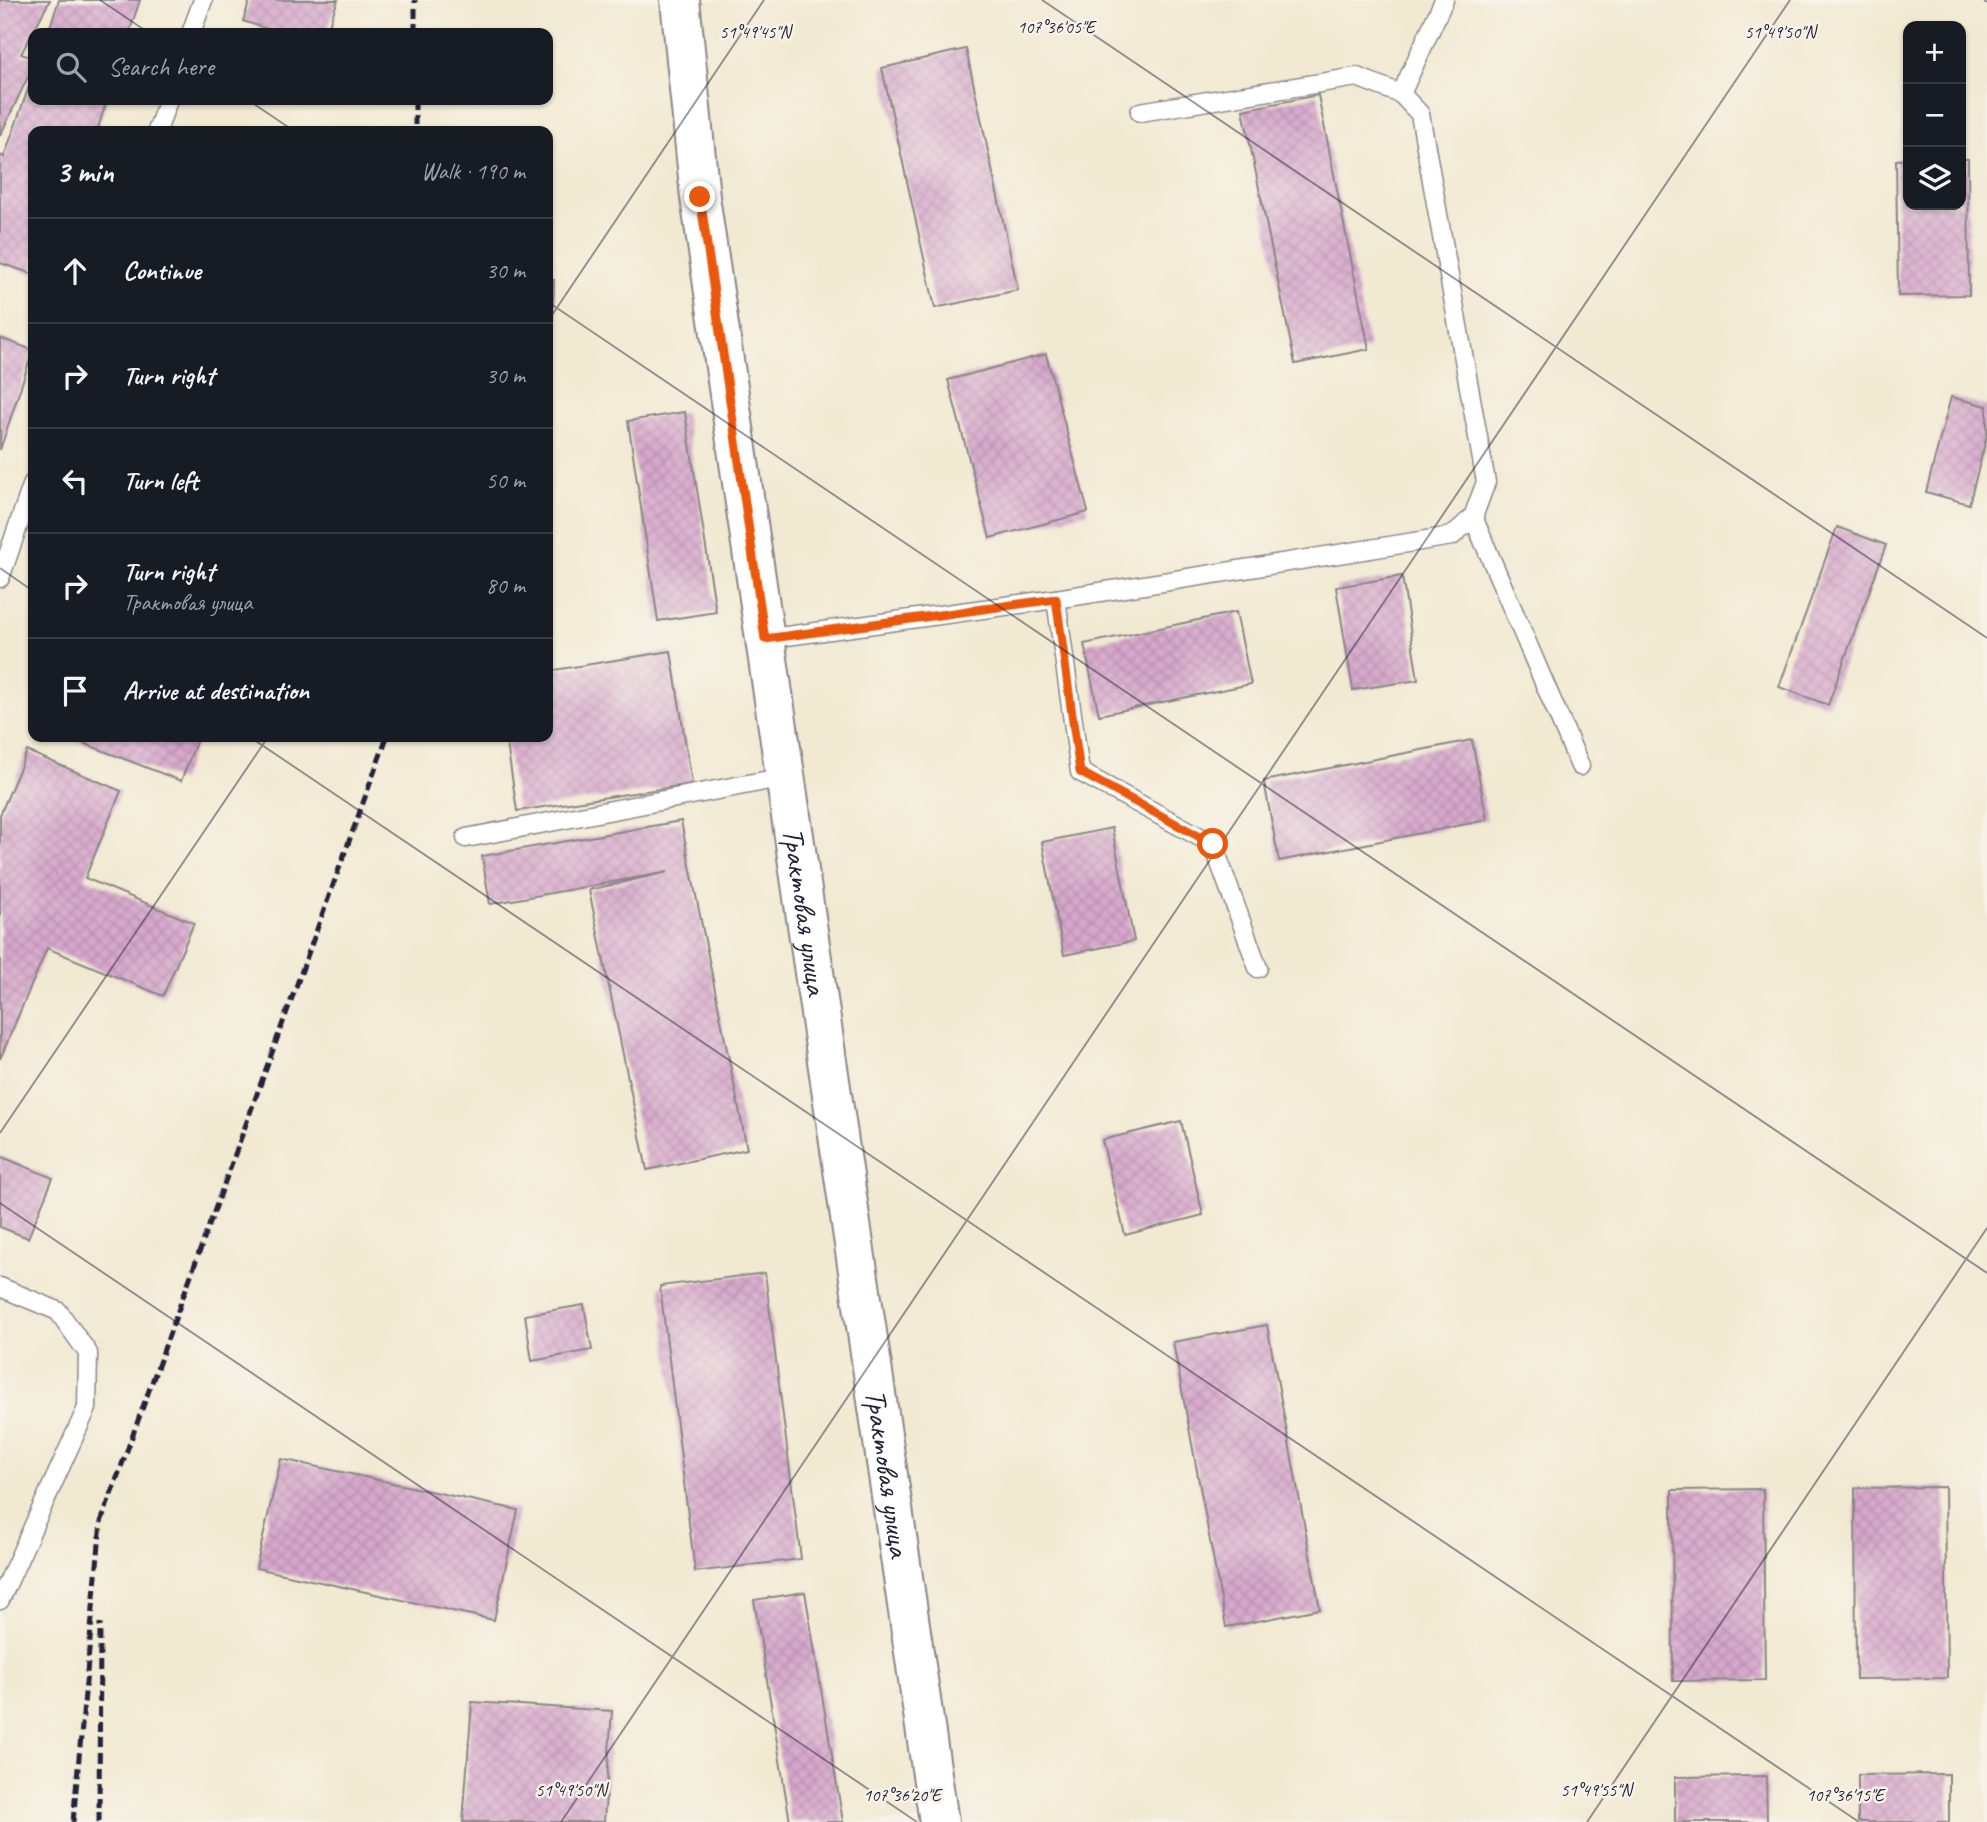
<!DOCTYPE html>
<meta charset="utf-8">
<style>
body{margin:0;font-family:Caveat,sans-serif;background:#242831;color:#f1f3f6}
.controls{position:absolute;right:21px;top:21px;display:grid;overflow:hidden;border-radius:14px;box-shadow:0 2px 5px #0004}
.controls button{width:63px;height:63px;display:grid;place-items:center;padding:0;border:0;border-bottom:2px solid #363941;background:#171b24;color:#f1f3f6;font:35px sans-serif}
.stop{position:absolute;width:21px;height:21px;margin:-16px;border:5px solid #ea580c;border-radius:50%;background:#fff}
.stop.end{background:#ea580c;border-color:#fff;box-shadow:0 2px 7px #0008}
.list{margin:0;padding:0;list-style:none}
h2{display:flex;justify-content:space-between;align-items:center;height:91px;margin:0;padding:0 28px;font-size:30px}
h2 small{font-size:23px;font-weight:400;color:#9ea1a6}
.list li{display:grid;grid-template-columns:46px 1fr auto;gap:21px;align-items:center;box-sizing:border-box;height:105px;padding:0 28px;border-top:2px solid #363941}
.list b{display:block;font-size:26px;white-space:nowrap}
.list p{margin:0;font-size:23px;white-space:nowrap;color:#9ea1a6}
.list em{font-size:23px;font-style:normal;color:#9ea1a6}
.icon{flex:none;width:38px;height:38px;fill:none;stroke:currentColor;stroke-width:2;stroke-linecap:round;stroke-linejoin:round}
.map{position:relative;flex:none;width:1987px;height:1822px;overflow:hidden}
.search{position:absolute;background:#171b24;box-shadow:0 2px 5px #0004;left:28px;top:28px;width:525px;height:77px;display:flex;align-items:center;gap:18px;box-sizing:border-box;padding:0 24px;border-radius:14px;color:#9ea1a6;font-size:26px}
.panel{position:absolute;background:#171b24;box-shadow:0 2px 5px #0004;left:28px;top:126px;width:525px;height:616px;border-radius:14px}
.map>svg:first-child{display:block}
</style>
<div class="map">
<svg width="1987" height="1822" viewBox="0 0 1987 1822">
<defs>
<pattern id="building-cross-hatch" width="8" height="8" patternUnits="userSpaceOnUse" patternTransform="scale(1.75)"><rect width="8" height="8" fill="#d7a8cc"/><path d="M0 0l8 8M0 8l8-8" fill="none" stroke="#b890b0"/></pattern>
</defs>
<rect width="100%" height="100%" fill="#f7f3e8"/>
<filter id="ink" filterUnits="userSpaceOnUse"><feTurbulence type="fractalNoise" baseFrequency=".0143" numOctaves="2"/><feDisplacementMap in="SourceGraphic" scale="14" xChannelSelector="R" yChannelSelector="G"/><feConvolveMatrix kernelMatrix="1 2 1 2 8 2 1 2 1" color-interpolation-filters="sRGB"/></filter>
<filter id="wash" filterUnits="userSpaceOnUse"><feTurbulence type="fractalNoise" baseFrequency=".00686" numOctaves="4" result="noise"/><feDisplacementMap in="SourceGraphic" scale="28" xChannelSelector="R" yChannelSelector="G"/><feGaussianBlur stdDeviation="1.57" result="paint"/><feColorMatrix in="noise" values="0 0 0 0 0 0 0 0 0 0 0 0 0 0 0 0 0 1.4 0 .05"/><feComposite in="paint" operator="in"/></filter>
<g filter="url(#wash)">
<rect width="100%" height="100%" fill="#f1e9d2"/>
<g id="blocks">
<g fill="url(#building-cross-hatch)">
<path d="M 0,0 L 50,0 L 21,54 L 33,58 L 33,66 L 0,136 Z"/>
<path d="M 59,0 L 140,0 L 129,33 L 48,33 Z"/>
<path d="M 250,0 L 338,0 L 326,33 L 280,33 L 243,21 Z"/>
<path d="M 966,49 L 1018,290 L 935,308 L 882,68 Z"/>
<path d="M 33,75 L 33,100 L 107,100 L 97,131 L 33,131 L 33,274 L 0,263 L 0,155 L 4,157 Z"/>
<path d="M 1318,95 L 1369,349 L 1295,364 L 1243,110 Z"/>
<path d="M 1908,159 L 1908,205 L 1961,205 L 1961,159 L 1968,159 L 1969,295 L 1898,296 L 1896,160 Z"/>
<path d="M 548,280 L 554,280 L 550,393 L 548,393 Z"/>
<path d="M 0,338 L 33,350 L 0,450 Z"/>
<path d="M 1046,354 L 1088,512 L 990,538 L 948,380 Z"/>
<path d="M 1951,397 L 1987,406 L 1987,436 L 1969,504 L 1926,492 Z"/>
<path d="M 685,412 L 716,612 L 658,621 L 628,421 Z"/>
<path d="M 1837,527 L 1886,545 L 1828,705 L 1779,687 Z"/>
<path d="M 1402,576 L 1418,680 L 1353,690 L 1336,587 Z"/>
<path d="M 1236,612 L 1251,684 L 1099,715 L 1084,644 Z"/>
<path d="M 671,651 L 692,784 L 517,811 L 506,737 L 548,737 L 548,671 Z"/>
<path d="M 68,737 L 198,737 L 181,781 Z"/>
<path d="M 1472,740 L 1487,820 L 1279,861 L 1264,781 Z"/>
<path d="M 27,751 L 121,791 L 85,878 L 194,923 L 163,996 L 47,948 L 0,1059 L 0,815 Z"/>
<path d="M 681,821 L 747,1149 L 647,1170 L 589,890 L 668,872 L 490,904 L 482,856 Z"/>
<path d="M 1112,828 L 1134,941 L 1064,955 L 1042,842 Z"/>
<path d="M 1181,1121 L 1203,1215 L 1125,1235 L 1102,1140 Z"/>
<path d="M 0,1156 L 53,1178 L 28,1238 L 0,1227 Z"/>
<path d="M 765,1273 L 801,1559 L 695,1572 L 660,1286 Z"/>
<path d="M 584,1305 L 592,1350 L 532,1361 L 525,1315 Z"/>
<path d="M 1267,1325 L 1320,1609 L 1226,1627 L 1173,1342 Z"/>
<path d="M 281,1459 L 518,1510 L 494,1620 L 256,1568 Z"/>
<path d="M 1945,1487 L 1947,1678 L 1856,1679 L 1855,1488 Z"/>
<path d="M 1763,1489 L 1765,1680 L 1673,1681 L 1672,1490 Z"/>
<path d="M 805,1592 L 843,1822 L 790,1822 L 754,1600 Z"/>
<path d="M 472,1702 L 612,1711 L 604,1822 L 463,1822 Z"/>
<path d="M 1949,1774 L 1949,1822 L 1858,1822 L 1858,1775 Z"/>
<path d="M 1766,1776 L 1767,1822 L 1675,1822 L 1675,1777 Z"/>
</g>
</g>
</g>
<g filter="url(#ink)">
<use href="#blocks" fill-opacity="0" stroke="#8a8686" stroke-width="2"/>
<g fill="none" stroke-linecap="round" stroke-linejoin="round">
<g stroke="#8a8686" stroke-width="21">
<g id="lane">
<path d="M 191,33 L 203,0"/>
<path d="M 1401,94 L 1444,0"/>
<path d="M 157,131 L 168,100"/>
<path d="M 1473,517 L 1580,766"/>
<path d="M 0,578 L 33,483"/>
<path d="M 1056,599 L 1080,772 L 1213,844 L 1258,968"/>
<path d="M 765,639 L 1056,599 L 1452,536 L 1473,517 L 1486,482 L 1420,114 L 1401,94 L 1357,77 L 1140,112"/>
<path d="M 466,838 L 785,777"/>
<path d="M 0,1287 L 58,1311 L 88,1353 L 87,1408 L 0,1600"/>
</g>
</g>
<g stroke="#8a8686" stroke-width="42">
<g id="secondary">
<path id="s1" d="M 680,0 L 700,197 L 939,1822"/>
</g>
</g>
<use href="#lane" stroke="#fff" stroke-width="18"/>
<use href="#secondary" stroke="#fff" stroke-width="38"/>
<g stroke="#22223b" stroke-width="5" stroke-dasharray="10 5" stroke-linecap="butt">
<path d="M 415,33 L 415,0"/>
<path d="M 415,100 L 415,131"/>
<path d="M 73,1822 L 101,1522 L 387,737"/>
<path d="M 99,1822 L 100,1623"/>
</g>
</g>
</g>
<g fill="none" stroke-linecap="round" stroke-linejoin="round" filter="url(#ink)">
<path stroke="#ea580c" stroke-width="9" d="M 700,197 L 765,639 L 1056,599 L 1080,772 L 1213,844"/>
</g>
<path fill="none" stroke="#22223b" stroke-width="2" stroke-opacity="0.45" d="M 100,0 L 149,33M 1042,0 L 1987,638M 1984,0 L 1987,2M 248,100 L 294,131M 548,302 L 1987,1273M 548,321 L 764,0M 0,568 L 33,591M 250,737 L 1859,1822M 0,1133 L 268,737M 0,1203 L 917,1822M 561,1822 L 1790,0M 1587,1822 L 1987,1228"/>
<g text-anchor="middle" dominant-baseline="central" stroke-width="5" stroke-linejoin="round" paint-order="stroke">
<g font-size="30" fill="#22223b" stroke="#f7f3e8">
<text stroke="none"><textPath href="#s1" startOffset="920">Трактовая улица</textPath></text>
<text stroke="none"><textPath href="#s1" startOffset="1488">Трактовая улица</textPath></text>
</g>
</g>
<g font-size="18" text-anchor="middle" fill="#22223b" stroke="#f7f3e8" stroke-width="5" stroke-linejoin="round" paint-order="stroke">
<text x="1056" y="33">107°36'05"E</text>
<text x="755" y="38">51°49'45"N</text>
<text x="1780" y="38">51°49'50"N</text>
<text x="571" y="1796">51°49'50"N</text>
<text x="1596" y="1796">51°49'55"N</text>
<text x="902" y="1801">107°36'20"E</text>
<text x="1845" y="1801">107°36'15"E</text>
</g>
</svg>
<div class="controls">
<button>+</button>
<button>−</button>
<button><svg class="icon" aria-label="layers" viewBox="0 0 24 24"><path d="M12 4l9 5-9 5-9-5zM3 14l9 5 9-5"/></svg></button>
</div>
<div class="stop" style="left:1213px;top:844px"></div>
<div class="stop end" style="left:700px;top:197px"></div>
<div class="search"><svg class="icon" aria-label="search" viewBox="0 0 24 24"><circle cx="10" cy="10" r="6"/><path d="M15 15l6 6"/></svg>Search here</div>
<section class="panel">
<h2>3 min<small>Walk · 190 m</small></h2>
<ul class="list">
<li><svg class="icon" aria-label="ahead" viewBox="0 0 24 24"><path d="M12 20V5M6 11l6-6 6 6"/></svg><div><b>Continue</b></div><em>30 m</em></li>
<li><svg class="icon" aria-label="right" viewBox="0 0 24 24"><path d="M7 20v-9h11M14 6l5 5-5 5"/></svg><div><b>Turn right</b></div><em>30 m</em></li>
<li><svg class="icon" aria-label="left" viewBox="0 0 24 24"><path d="M17 20v-9H6M10 6l-5 5 5 5"/></svg><div><b>Turn left</b></div><em>50 m</em></li>
<li><svg class="icon" aria-label="right" viewBox="0 0 24 24"><path d="M7 20v-9h11M14 6l5 5-5 5"/></svg><div><b>Turn right</b><p>Трактовая улица</p></div><em>80 m</em></li>
<li><svg class="icon" aria-label="arrive" viewBox="0 0 24 24"><path d="M6 21V4h12l-3 4 3 4H6"/></svg><div><b>Arrive at destination</b></div></li>
</ul>
</section>
</div>
